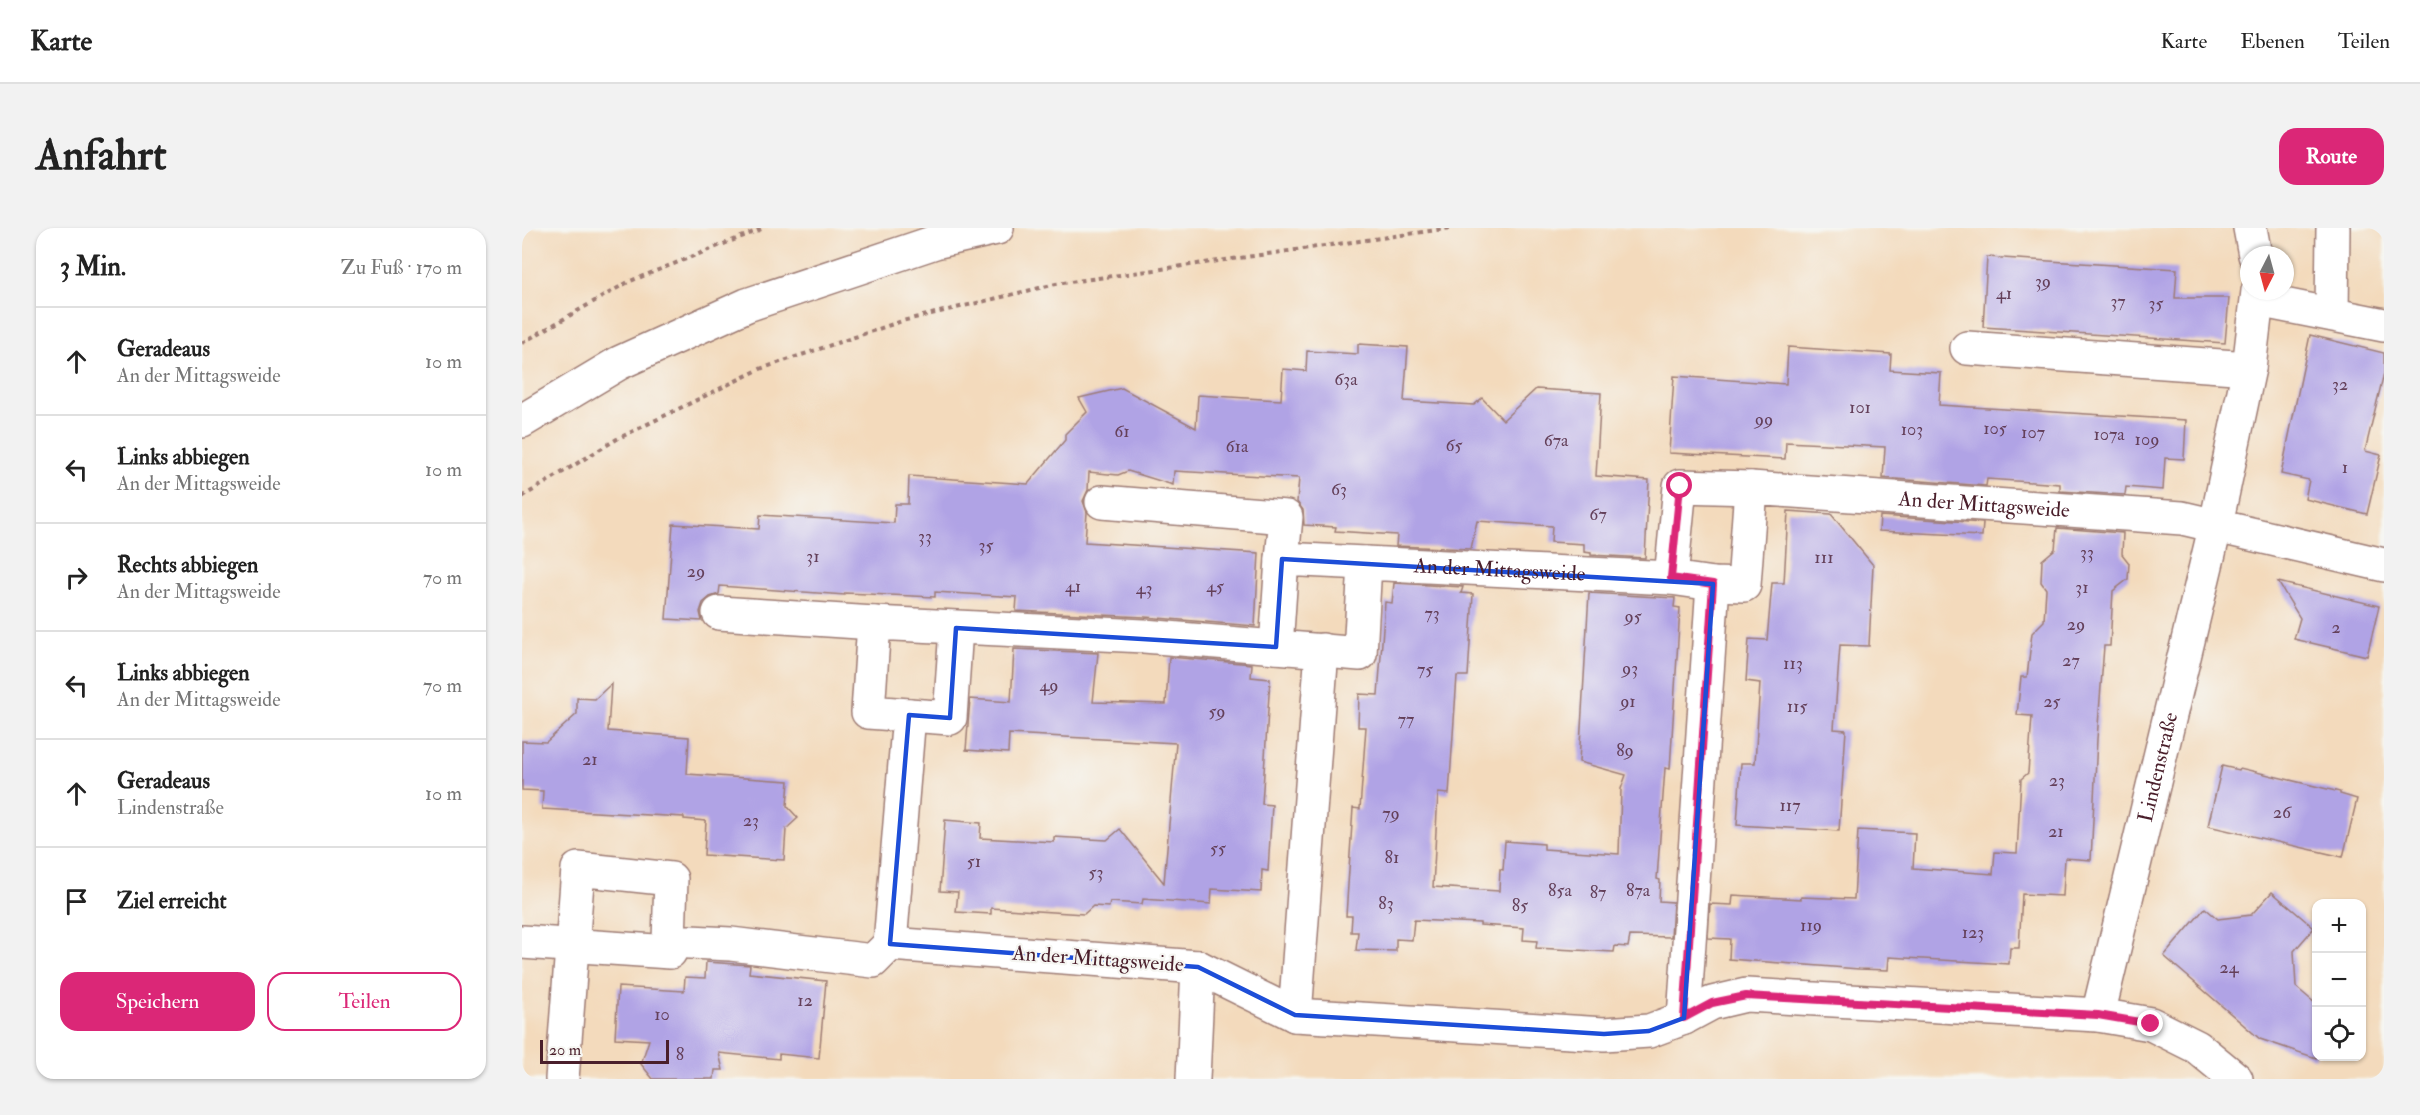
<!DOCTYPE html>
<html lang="de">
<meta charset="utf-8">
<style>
body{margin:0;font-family:"IM FELL Double Pica",serif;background:#f2f2f2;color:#222}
.controls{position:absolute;right:18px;bottom:18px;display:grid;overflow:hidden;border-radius:12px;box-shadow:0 2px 4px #0004}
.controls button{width:54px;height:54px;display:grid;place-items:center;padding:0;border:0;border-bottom:2px solid #e0e0e0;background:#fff;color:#222;font:30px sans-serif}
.compass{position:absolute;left:1718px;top:18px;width:54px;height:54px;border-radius:50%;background:#fff;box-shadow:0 2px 4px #0004;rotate:186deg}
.scale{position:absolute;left:18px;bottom:15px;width:129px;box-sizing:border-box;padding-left:6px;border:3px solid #4a1f2b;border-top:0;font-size:16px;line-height:21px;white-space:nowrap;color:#4a1f2b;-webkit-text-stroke:4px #f6f6f2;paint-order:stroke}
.stop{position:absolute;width:18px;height:18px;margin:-14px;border:4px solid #db2777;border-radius:50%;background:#fff}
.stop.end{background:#db2777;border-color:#fff;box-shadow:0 2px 6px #0008}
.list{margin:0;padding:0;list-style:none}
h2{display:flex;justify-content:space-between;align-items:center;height:78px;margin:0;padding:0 24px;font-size:26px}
h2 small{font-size:20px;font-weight:400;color:#767676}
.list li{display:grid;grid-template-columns:39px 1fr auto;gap:18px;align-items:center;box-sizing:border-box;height:108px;padding:0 24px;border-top:2px solid #e0e0e0}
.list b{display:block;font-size:22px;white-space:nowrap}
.list p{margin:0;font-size:20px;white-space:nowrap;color:#767676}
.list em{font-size:20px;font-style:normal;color:#767676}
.actions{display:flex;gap:12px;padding:18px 24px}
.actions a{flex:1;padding:14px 0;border:2px solid #db2777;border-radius:18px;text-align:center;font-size:21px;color:#db2777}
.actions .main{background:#db2777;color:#fff}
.icon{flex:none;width:33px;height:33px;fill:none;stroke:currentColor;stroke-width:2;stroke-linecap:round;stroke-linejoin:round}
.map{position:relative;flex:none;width:1862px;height:851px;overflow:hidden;border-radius:18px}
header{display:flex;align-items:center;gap:36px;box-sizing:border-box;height:84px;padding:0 30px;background:#fff;border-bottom:2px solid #e0e0e0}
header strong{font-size:28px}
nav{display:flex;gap:33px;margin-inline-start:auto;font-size:21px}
.intro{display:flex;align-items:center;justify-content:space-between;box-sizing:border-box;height:144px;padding:0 36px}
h1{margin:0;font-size:42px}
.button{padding:15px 27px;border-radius:18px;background:#db2777;color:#fff;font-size:21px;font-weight:700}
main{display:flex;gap:36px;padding:0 36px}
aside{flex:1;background:#fff;border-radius:18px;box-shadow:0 2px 4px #0004}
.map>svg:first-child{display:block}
</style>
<header>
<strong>Karte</strong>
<nav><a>Karte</a><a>Ebenen</a><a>Teilen</a></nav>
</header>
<div class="intro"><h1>Anfahrt</h1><a class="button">Route</a></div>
<main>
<aside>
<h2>3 Min.<small>Zu Fuß · 170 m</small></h2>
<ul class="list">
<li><svg class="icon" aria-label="ahead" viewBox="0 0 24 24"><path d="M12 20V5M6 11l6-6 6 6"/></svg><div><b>Geradeaus</b><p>An der Mittagsweide</p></div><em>10 m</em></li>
<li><svg class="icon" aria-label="left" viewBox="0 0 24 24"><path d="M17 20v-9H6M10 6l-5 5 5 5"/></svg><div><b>Links abbiegen</b><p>An der Mittagsweide</p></div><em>10 m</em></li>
<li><svg class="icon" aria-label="right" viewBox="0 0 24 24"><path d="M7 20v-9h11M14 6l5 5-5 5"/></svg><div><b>Rechts abbiegen</b><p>An der Mittagsweide</p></div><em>70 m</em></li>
<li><svg class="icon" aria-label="left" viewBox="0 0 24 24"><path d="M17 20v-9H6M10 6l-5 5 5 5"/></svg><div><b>Links abbiegen</b><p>An der Mittagsweide</p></div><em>70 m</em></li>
<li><svg class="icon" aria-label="ahead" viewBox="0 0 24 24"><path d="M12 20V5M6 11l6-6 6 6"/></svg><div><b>Geradeaus</b><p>Lindenstraße</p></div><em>10 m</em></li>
<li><svg class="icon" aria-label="arrive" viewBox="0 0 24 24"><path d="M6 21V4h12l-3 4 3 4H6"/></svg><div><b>Ziel erreicht</b></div></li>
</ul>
<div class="actions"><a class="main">Speichern</a><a>Teilen</a></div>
</aside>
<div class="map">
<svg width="1862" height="851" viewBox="0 0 1862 851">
<rect width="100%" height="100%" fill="#f6f6f2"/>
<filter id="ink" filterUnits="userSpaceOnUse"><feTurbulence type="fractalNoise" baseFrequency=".0167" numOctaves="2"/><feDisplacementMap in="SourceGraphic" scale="12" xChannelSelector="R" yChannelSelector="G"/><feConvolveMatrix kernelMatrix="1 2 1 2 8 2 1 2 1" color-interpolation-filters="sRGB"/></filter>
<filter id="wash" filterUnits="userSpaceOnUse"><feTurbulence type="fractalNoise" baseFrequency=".008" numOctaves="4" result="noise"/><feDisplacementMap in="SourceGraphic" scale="24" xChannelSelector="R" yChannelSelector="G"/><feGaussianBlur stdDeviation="1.35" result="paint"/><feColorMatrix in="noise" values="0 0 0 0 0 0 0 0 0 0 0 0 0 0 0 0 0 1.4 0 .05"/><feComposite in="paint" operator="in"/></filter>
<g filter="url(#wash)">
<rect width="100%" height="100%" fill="#f3dabc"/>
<g id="blocks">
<g fill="#b0a3e5">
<path d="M 1465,29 L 1655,41 L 1653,70 L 1707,70 L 1703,115 L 1461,99 Z"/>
<path d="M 1788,107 L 1862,125 L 1862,145 L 1843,223 L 1859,227 L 1845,286 L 1783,271 L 1787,252 L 1759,246 Z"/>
<path d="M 836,116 L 886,119 L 882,173 L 952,177 L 960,170 L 981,192 L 1014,161 L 1079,165 L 1074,248 L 1127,252 L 1123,330 L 1069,327 L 1069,325 L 1062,324 L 1062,316 L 1029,314 L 1030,298 L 955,293 L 949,321 L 874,318 L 875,307 L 813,303 L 814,299 L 782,297 L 781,282 L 775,274 L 777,250 L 652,243 L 651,257 L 606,243 L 596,247 L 567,244 L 566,262 L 561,273 L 565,284 L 563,314 L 737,325 L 733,398 L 623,389 L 494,383 L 495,369 L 413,364 L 413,369 L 323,365 L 323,367 L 198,358 L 197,366 L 188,369 L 181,375 L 178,384 L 180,393 L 144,391 L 151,296 L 237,301 L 238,287 L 372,295 L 373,276 L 386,276 L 387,248 L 506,256 L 543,212 L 543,206 L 565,184 L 557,170 L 600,160 L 674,200 L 676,167 L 759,172 L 761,141 L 784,143 L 785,123 L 836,126 Z"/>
<path d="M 1266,119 L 1369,126 L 1368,142 L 1419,145 L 1417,177 L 1664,192 L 1662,231 L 1643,230 L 1641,262 L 1604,259 L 1603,267 L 1538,263 L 1538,256 L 1465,251 L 1464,258 L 1361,250 L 1363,219 L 1264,214 L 1263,231 L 1147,225 L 1152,148 L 1264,156 Z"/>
<path d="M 1266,283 L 1309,286 L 1351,337 L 1347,418 L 1318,417 L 1312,501 L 1324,502 L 1317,603 L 1215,597 L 1219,535 L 1233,535 L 1238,455 L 1224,453 L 1227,411 L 1245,412 L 1250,355 L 1262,355 Z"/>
<path d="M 1358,288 L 1461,295 L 1460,308 L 1357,303 Z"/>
<path d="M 1535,300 L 1601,305 L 1600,326 L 1607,335 L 1606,351 L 1591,363 L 1588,418 L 1582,418 L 1575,511 L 1569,632 L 1543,630 L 1541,668 L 1500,666 L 1497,720 L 1488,720 L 1487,736 L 1367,729 L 1366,742 L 1337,741 L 1207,731 L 1208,711 L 1186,710 L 1188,676 L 1210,677 L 1211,667 L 1279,671 L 1279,669 L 1332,671 L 1336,602 L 1393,605 L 1391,640 L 1471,646 L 1473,624 L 1495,625 L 1499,551 L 1506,545 L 1510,488 L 1495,487 L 1499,449 L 1505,449 L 1510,405 L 1522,393 L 1524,361 L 1519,354 L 1520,332 L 1533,321 Z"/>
<path d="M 1756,354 L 1857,378 L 1845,428 L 1772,411 L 1778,390 Z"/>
<path d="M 872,355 L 941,359 L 939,365 L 951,366 L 946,448 L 935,448 L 927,566 L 916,565 L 911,659 L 977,663 L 978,641 L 981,642 L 983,613 L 1022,616 L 1022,621 L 1097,626 L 1099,561 L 1104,547 L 1057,534 L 1067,365 L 1153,370 L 1152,379 L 1158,380 L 1148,541 L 1143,540 L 1135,651 L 1138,652 L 1137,673 L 1151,674 L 1149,709 L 1108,708 L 1106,719 L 1093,718 L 1092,724 L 1014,720 L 1015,713 L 1001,712 L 1002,700 L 958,697 L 958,695 L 892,692 L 890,712 L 874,711 L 874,723 L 834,722 L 836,704 L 829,704 L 830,688 L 824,688 L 831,580 L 838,581 L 844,499 L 836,499 L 837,466 L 856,467 L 863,374 L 870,375 Z"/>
<path d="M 492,421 L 576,425 L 571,474 L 644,476 L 647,429 L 730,436 L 729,449 L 748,451 L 740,576 L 750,577 L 746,643 L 740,642 L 739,664 L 690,661 L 689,676 L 621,671 L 620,676 L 588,674 L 587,679 L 571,678 L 562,686 L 469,680 L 469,686 L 434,684 L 436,664 L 418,663 L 423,592 L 459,595 L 458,610 L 532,614 L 532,609 L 585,612 L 598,601 L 642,655 L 654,515 L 487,506 L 486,525 L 444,522 L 448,471 L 489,474 Z"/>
<path d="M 89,456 L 86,503 L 167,509 L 165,546 L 267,553 L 265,578 L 276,590 L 264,601 L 262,632 L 182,627 L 184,593 L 162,591 L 162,589 L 20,581 L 21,563 L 0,562 L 0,513 L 24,514 L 55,486 L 55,470 L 73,471 Z"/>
<path d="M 1700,538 L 1717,542 L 1718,540 L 1818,564 L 1818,566 L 1835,571 L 1821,629 L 1686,598 Z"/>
<path d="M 1750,664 L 1792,700 L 1772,723 L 1774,759 L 1794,776 L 1794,830 L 1738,811 L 1642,728 L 1683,680 L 1696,691 L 1729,687 Z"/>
<path d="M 184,734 L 228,737 L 227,745 L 304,753 L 297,830 L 257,826 L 257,831 L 197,825 L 201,842 L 193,842 L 192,851 L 131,851 L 119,836 L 127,812 L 93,810 L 96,759 L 162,763 L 163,749 L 183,750 Z"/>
</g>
</g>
</g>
<g filter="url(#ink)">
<use href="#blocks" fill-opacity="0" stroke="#9e7c74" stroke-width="1.5"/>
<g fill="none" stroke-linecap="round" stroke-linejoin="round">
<g stroke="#9e7c74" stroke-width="36">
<g id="street">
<path d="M 1728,0 L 1733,27"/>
<path d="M 1736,72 L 1862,97"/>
<path d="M 1810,86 L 1811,0"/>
<path d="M 1445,120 L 1727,140"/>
<path d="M 580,274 L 764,289 L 760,331"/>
<path d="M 1149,350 L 1158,258 L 1229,260"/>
<path d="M 197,385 L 352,395"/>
<path d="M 754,419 L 760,331 L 843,335"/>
<path d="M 387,487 L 428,490 L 434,400"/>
<path d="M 0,714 L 148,724 L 147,713"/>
<path d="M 773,787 L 800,422"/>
<path id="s1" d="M 1576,787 L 1694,296 L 1727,140 L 1736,63"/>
<path d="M 1162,790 L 1191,356"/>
<path d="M 40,851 L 56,641 L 149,651 L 147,713 L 209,716 L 351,733 L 368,716"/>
<path d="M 671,851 L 676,739"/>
<path id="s2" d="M 1714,851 L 1675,819 L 1629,796 L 1576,787 L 1224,767 L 1190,775 L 1162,790 L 1127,803 L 1082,806 L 773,787 L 676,739 L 368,716 L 387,487 L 346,484 L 352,395 L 622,408 L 838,426 L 843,335 L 1149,350 L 1191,356 L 1222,357 L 1229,260 L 1660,290 L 1862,337"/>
</g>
</g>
<g stroke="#9e7c74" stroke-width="36">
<path id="secondary" d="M 0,193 L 97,135 L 225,77 L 413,14 L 475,0"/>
</g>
<g stroke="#9e7c74" stroke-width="4" stroke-dasharray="4.5 4.5" stroke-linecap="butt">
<path d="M 0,115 L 106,54 L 242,0"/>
<path d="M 0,269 L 95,211 L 238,141 L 380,93 L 534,56 L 929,0"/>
</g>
<use href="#street" stroke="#fff" stroke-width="33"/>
<use href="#secondary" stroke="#fff" stroke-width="33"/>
</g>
</g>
<g fill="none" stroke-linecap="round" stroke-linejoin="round" filter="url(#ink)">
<path stroke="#db2777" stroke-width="8" d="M 1158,258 L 1149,350 L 1191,356 L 1162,790 L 1190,775 L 1224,768 L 1576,787 L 1629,796"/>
</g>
<path fill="none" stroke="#1d4ed8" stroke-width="4.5" stroke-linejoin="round" d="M 760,331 L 1191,356 L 1162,790 L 1127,803 L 1082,806 L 773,787 L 676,739 L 368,716 L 387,487 L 428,490 L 434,400 L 754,419 Z"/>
<g text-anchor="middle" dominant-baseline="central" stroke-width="4.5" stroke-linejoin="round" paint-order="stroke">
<g font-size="18" fill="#64405a">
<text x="1521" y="53">39</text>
<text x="1482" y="65">41</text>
<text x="1596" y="73">37</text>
<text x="1634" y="75">35</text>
<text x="824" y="151">63a</text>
<text x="1818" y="156">32</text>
<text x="1338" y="179">101</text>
<text x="1242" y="191">99</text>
<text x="1473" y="200">105</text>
<text x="1390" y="201">103</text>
<text x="600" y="203">61</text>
<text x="1511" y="204">107</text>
<text x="1587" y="206">107a</text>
<text x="1625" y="211">109</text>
<text x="1034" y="212">67a</text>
<text x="932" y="217">65</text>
<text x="715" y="218">61a</text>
<text x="1823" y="239">1</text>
<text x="817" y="261">63</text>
<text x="1076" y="286">67</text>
<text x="403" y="308">33</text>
<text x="464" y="317">35</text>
<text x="1565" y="324">33</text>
<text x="291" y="328">31</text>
<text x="1302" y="329">111</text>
<text x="174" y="343">29</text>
<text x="551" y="358">41</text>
<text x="693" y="358">45</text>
<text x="1560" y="359">31</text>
<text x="622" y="360">43</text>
<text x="910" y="385">73</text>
<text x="1111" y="388">95</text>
<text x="1554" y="396">29</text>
<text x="1814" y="399">2</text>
<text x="1549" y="432">27</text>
<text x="1271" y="435">113</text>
<text x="1108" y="440">93</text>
<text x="903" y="441">75</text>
<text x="527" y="457">49</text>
<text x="1106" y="473">91</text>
<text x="1530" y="473">25</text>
<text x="1275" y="478">115</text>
<text x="695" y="483">59</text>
<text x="884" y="491">77</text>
<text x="1103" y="522">89</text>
<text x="68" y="531">21</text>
<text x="1535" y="552">23</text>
<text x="1268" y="577">117</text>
<text x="1760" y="584">26</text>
<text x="869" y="585">79</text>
<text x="229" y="592">23</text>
<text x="1534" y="603">21</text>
<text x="696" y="620">55</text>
<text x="870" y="629">81</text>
<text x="452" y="633">51</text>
<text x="574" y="644">53</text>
<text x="1038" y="662">85a</text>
<text x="1116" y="662">87a</text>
<text x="1076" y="664">87</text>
<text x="864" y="675">83</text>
<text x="998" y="677">85</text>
<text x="1289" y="697">119</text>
<text x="1451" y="704">123</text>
<text x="1707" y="739">24</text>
<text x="283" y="772">12</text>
<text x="140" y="786">10</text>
<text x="158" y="826">8</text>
</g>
<g font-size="21" fill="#4a1f2b" stroke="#f6f6f2">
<text stroke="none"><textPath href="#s2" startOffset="3033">An der Mittagsweide</textPath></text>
<text stroke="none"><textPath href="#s2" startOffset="2457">An der Mittagsweide</textPath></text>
<text stroke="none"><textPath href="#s1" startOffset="255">Lindenstraße</textPath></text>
<text transform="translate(576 731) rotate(4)">An der Mittagsweide</text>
</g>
</g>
</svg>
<div class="controls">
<button>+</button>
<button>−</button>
<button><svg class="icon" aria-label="locate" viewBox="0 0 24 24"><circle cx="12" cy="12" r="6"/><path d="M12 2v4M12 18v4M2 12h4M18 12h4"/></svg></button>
</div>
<svg class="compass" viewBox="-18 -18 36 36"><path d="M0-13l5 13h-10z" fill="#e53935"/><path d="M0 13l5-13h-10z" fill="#767676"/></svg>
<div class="scale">20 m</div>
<div class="stop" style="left:1158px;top:258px"></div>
<div class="stop end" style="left:1629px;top:796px"></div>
</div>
</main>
